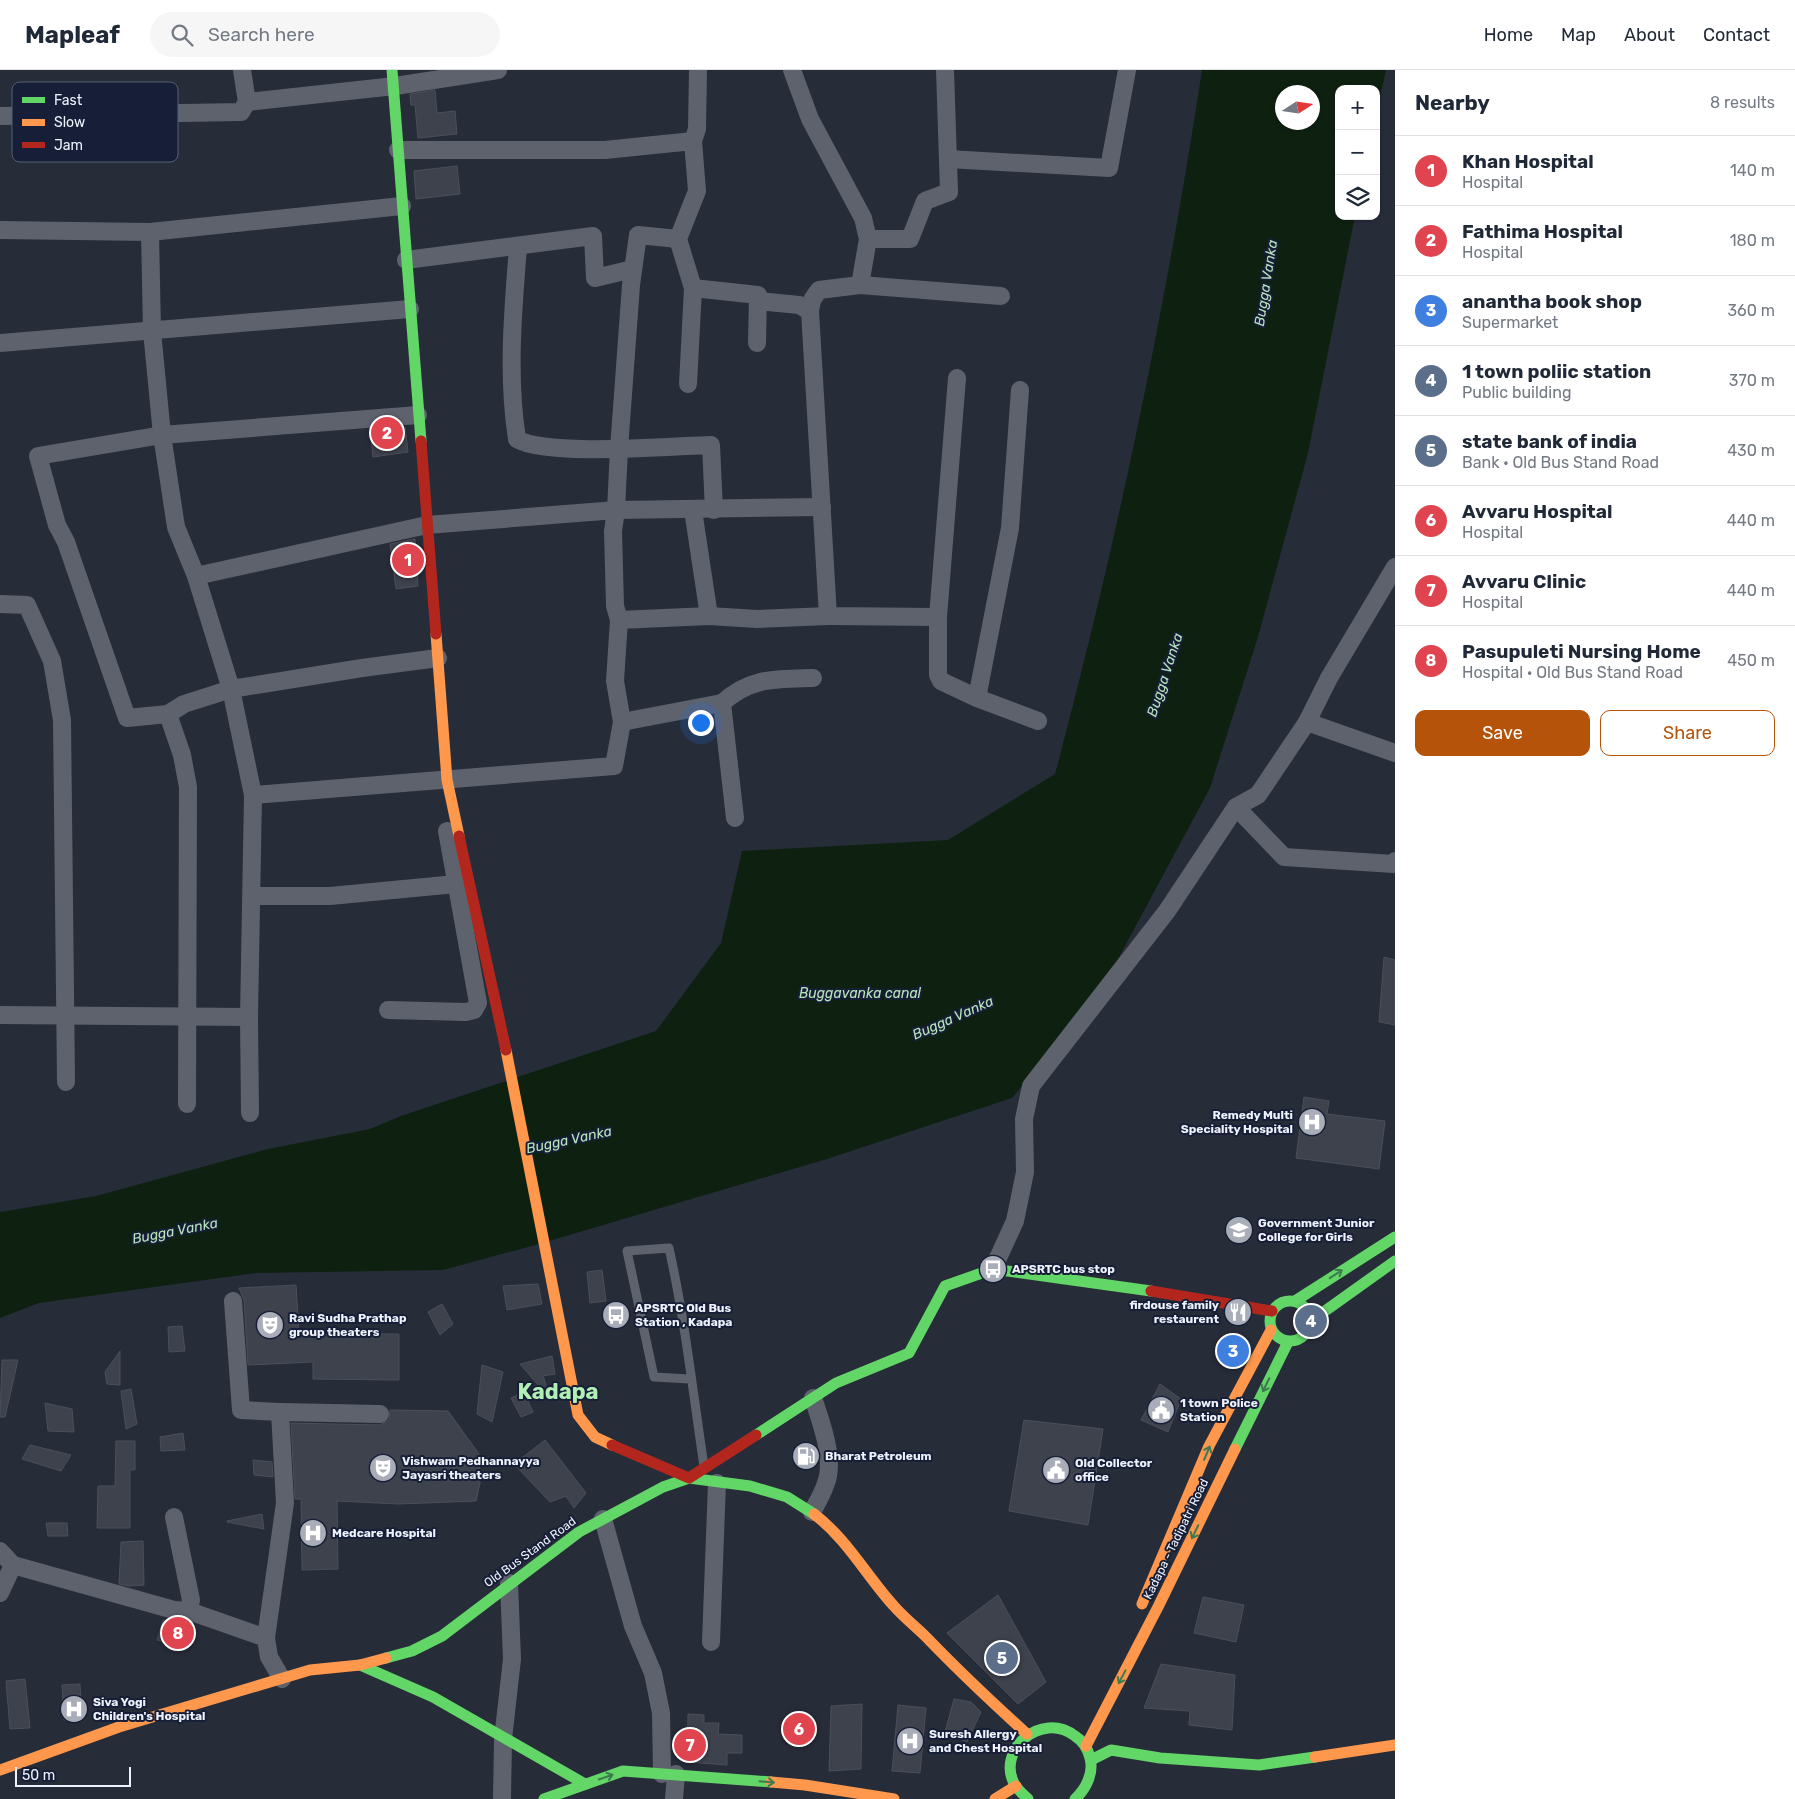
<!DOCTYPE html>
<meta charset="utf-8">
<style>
body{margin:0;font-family:Rubik,sans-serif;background:#f6f6f7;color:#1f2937}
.controls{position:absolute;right:15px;top:15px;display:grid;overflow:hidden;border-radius:10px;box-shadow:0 1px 4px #0004}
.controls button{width:45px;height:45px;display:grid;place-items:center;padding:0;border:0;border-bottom:1px solid #e0e1e3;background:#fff;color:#1f2937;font:25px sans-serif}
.compass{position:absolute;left:1275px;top:15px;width:45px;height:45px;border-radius:50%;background:#fff;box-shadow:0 1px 4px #0004;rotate:78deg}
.scale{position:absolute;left:15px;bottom:12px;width:116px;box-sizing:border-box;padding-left:5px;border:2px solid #eef2fc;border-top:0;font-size:14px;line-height:18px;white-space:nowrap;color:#eef2fc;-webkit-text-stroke:4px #161f37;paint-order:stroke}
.you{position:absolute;left:700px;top:652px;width:18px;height:18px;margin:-12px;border:4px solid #fff;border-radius:50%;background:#1a73e8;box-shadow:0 0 0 8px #1a73e833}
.badge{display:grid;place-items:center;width:32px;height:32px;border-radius:50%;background:#b45309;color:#fff;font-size:16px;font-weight:700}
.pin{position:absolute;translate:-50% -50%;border:2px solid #fff;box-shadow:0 1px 5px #0006}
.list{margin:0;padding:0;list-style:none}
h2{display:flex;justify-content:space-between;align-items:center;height:65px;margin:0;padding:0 20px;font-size:21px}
h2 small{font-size:16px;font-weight:400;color:#747a83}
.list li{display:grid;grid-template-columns:32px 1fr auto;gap:15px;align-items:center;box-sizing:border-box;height:70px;padding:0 20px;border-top:1px solid #e0e1e3}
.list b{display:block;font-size:19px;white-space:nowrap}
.list p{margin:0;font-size:16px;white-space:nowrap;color:#747a83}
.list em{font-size:16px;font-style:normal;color:#747a83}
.actions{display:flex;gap:10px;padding:15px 20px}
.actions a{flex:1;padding:11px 0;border:1px solid #b45309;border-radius:10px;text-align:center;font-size:18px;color:#b45309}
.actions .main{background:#b45309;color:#fff}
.icon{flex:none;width:28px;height:28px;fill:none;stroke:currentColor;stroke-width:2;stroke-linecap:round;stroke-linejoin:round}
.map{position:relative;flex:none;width:1395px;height:1729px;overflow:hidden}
header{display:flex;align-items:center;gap:30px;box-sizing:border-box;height:70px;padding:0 25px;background:#fff;border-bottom:1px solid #e0e1e3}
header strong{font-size:24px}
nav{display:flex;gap:28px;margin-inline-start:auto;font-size:18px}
.search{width:350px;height:45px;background:#f6f6f7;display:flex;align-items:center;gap:12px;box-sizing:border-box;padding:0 18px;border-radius:28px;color:#747a83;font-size:19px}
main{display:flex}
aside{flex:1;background:#fff}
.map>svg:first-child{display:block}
</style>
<header>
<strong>Mapleaf</strong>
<div class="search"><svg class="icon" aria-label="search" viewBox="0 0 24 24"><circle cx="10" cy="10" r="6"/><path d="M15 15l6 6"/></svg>Search here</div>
<nav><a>Home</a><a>Map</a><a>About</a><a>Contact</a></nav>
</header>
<main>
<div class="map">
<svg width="1395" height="1729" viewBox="0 0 1395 1729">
<rect width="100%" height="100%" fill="#272c39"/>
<path fill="#0e2111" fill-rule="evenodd" d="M 1202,0 L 1386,0 L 1376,46 L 1376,19 L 1339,19 L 1339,146 L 1355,146 L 1308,383 L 1258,567 L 1210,718 L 1104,915 L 1012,1028 L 827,1089 L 539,1174 L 443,1200 L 256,1203 L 39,1233 L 0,1248 L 0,1142 L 96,1126 L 268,1079 L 370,1059 L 401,1046 L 656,961 L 721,873 L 742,781 L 948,770 L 1055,704 C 1117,472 1166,237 1202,0 ZM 1282,22 L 1312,22 L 1312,52 L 1282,52 Z"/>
<g fill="#3e424d" stroke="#4b4f5b">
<path d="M 435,20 L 437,43 L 455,41 L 457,64 L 418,68 L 415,35 L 411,35 L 410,24 Z"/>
<path d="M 457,96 L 460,124 L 416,129 L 414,101 Z"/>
<path d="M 405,357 L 408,382 L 373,387 L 370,359 Z"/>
<path d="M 415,469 L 418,516 L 396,519 L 390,474 Z"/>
<path d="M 1384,887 L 1395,890 L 1395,955 L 1379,952 Z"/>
<path d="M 1304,1027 L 1329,1031 L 1327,1044 L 1385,1051 L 1379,1099 L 1296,1088 Z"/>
<path d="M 602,1200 L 606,1231 L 590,1233 L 587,1202 Z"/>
<path d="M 538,1214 L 542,1234 L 507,1240 L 503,1216 Z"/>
<path d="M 296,1215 L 299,1264 L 399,1264 L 399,1310 L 313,1309 L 313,1292 L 248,1295 L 244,1230 L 239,1218 Z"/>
<path d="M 442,1234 L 453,1254 L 440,1265 L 428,1242 Z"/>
<path d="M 182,1256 L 185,1281 L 169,1282 L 168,1257 Z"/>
<path d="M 120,1281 L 120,1315 L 107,1314 L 105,1302 Z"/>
<path d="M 552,1286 L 555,1304 L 543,1306 L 551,1330 L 520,1294 Z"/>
<path d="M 2,1290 L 18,1290 L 5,1347 L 0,1347 Z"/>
<path d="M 482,1295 L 503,1302 L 492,1352 L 477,1344 Z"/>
<path d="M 1160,1314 L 1181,1329 L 1168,1362 L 1141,1350 Z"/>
<path d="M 131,1319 L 137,1354 L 126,1359 L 121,1321 Z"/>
<path d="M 524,1322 L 533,1342 L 521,1347 L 511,1328 Z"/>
<path d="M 45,1333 L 72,1339 L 74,1362 L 48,1361 Z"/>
<path d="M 390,1340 L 448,1341 L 479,1384 L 480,1413 L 476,1431 L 398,1434 L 337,1431 L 338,1499 L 302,1500 L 301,1429 L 295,1429 L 291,1353 L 380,1355 L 389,1350 Z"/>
<path d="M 1024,1350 L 1103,1359 L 1088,1455 L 1009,1441 Z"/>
<path d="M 183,1363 L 185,1380 L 161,1381 L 160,1367 Z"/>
<path d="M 545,1370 L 586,1423 L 574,1438 L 566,1426 L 550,1432 L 514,1394 Z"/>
<path d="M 116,1371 L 135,1371 L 135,1400 L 130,1400 L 130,1458 L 97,1458 L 98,1416 L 115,1416 Z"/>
<path d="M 30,1375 L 71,1385 L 61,1401 L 22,1389 Z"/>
<path d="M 253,1390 L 272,1392 L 273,1407 L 254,1405 Z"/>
<path d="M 262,1444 L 264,1459 L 227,1452 L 227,1451 Z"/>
<path d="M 46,1453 L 67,1453 L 68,1466 L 48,1466 Z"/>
<path d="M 143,1471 L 144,1515 L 129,1516 L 119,1514 L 121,1472 Z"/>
<path d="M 998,1525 L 1046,1612 L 1018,1634 L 947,1563 Z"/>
<path d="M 1203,1527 L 1244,1535 L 1236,1572 L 1194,1563 Z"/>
<path d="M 163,1550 L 190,1558 L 184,1578 L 157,1570 Z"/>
<path d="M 1161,1594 L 1235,1605 L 1232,1660 L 1189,1655 L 1190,1641 L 1144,1638 Z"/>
<path d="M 25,1609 L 30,1658 L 10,1659 L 6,1611 Z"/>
<path d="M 80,1614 L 82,1648 L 64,1650 L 62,1615 Z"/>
<path d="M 954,1629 L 971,1632 L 981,1642 L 967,1672 L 945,1662 Z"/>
<path d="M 862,1634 L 861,1699 L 829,1701 L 831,1636 Z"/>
<path d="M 898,1635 L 926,1638 L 920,1703 L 892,1701 Z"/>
<path d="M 688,1644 L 704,1645 L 704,1653 L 719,1653 L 718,1664 L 742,1665 L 742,1683 L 727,1683 L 727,1695 L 687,1692 Z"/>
</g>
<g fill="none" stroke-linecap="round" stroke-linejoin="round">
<path stroke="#5e626d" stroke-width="9" d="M 690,1309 L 654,1307 L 627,1181 L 669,1178 C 685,1250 693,1323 704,1396"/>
<g stroke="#5e626d" stroke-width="18">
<path d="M 698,0 L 697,59 L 693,71 L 697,121 L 678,169 L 693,218 L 758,225 L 757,273"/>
<path d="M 792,0 L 810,49 L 863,148 L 868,169 L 860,215 L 819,220 L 812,230 L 810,241 L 828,546 L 938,547 L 938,605 L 941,611 L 977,628 L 1038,651"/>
<path d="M 247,32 L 395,16 L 498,0"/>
<path d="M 0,46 L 241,42 L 247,32 L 242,0"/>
<path d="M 398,80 L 605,80 L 693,71"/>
<path d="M 948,89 L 1109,98 L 1127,0"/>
<path d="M 0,160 L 150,162 L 402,136"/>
<path d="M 150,162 L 152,261 L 162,365 L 176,457 L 196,506 L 231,619 L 253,725 L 249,947 L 250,1043"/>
<path d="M 868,169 L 910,169 L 925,131 L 949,122 L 945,0"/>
<path d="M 518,177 C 513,241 507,305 517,369 C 546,387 672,376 711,375 L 714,440"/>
<path d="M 406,190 L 593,166 L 595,208 L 633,199"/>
<path d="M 860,215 L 1001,226"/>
<path d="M 758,231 L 799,235 L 810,241"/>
<path d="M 0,273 L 410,239"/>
<path d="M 688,314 L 693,218"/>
<path d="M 418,345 L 162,365 L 38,386 L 57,455 L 66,472 L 127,648 L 168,644 L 184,634 L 231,619 L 362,598 L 438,588"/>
<path d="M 693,440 L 709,546"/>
<path d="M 196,506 L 427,455 L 616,440 L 822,437"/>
<path d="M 0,534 L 27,535 L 52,591 L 62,650 L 66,1012"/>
<path d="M 938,547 L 957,308"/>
<path d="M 619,550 L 709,546 L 757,549 L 828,546"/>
<path d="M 977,628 L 1010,458 L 1020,320"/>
<path d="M 168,644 L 182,685 L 188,717 L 187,1034"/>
<path d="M 622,652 L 722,633"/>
<path d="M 1307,652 L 1329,608 L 1395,497"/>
<path d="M 253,725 L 614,696 L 622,652 L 615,611 L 619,550 L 615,536 L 613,461 L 616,440 L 619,379 L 631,215 L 638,165 L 678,169"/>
<path d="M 1236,737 L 1258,725 L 1307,652 L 1395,683"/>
<path d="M 735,748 L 722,633 C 751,607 776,609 813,608"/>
<path d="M 252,826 L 330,826 L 456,814"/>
<path d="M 388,940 L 466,942 L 474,940 L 478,933 L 447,761"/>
<path d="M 0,945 L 249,947"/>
<path d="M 993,1199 L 1015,1151 L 1025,1102 L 1024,1049 L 1031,1016 L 1167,841 L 1236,737 L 1284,787 L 1394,794 L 1395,791"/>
<path d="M 233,1231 L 241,1340 L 280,1342 L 285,1433 L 266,1568 L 269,1587 L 282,1609"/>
<path d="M 280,1342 L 380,1344"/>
<path d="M 812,1442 C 817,1433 823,1423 826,1413 C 835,1390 821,1351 813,1328"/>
<path d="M 174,1447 L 191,1530 L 189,1541"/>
<path d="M 603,1449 L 633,1556 L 653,1603 L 661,1643 L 662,1704"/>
<path d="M 0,1481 L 13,1495 L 174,1540 L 189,1541 L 266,1568"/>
<path d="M 0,1523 L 13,1495"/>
<path d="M 711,1572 L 717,1413"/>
<path d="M 502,1729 L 503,1669 L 512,1589 L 509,1513"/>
<path d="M 674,1729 L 676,1704"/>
</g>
<g stroke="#63d668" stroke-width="11">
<path d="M 392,0 L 421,371"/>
<circle cx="1290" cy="1251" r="20"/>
<path d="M 1295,1231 L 1395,1167"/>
<path d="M 1311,1251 L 1395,1191"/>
<path d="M 756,1365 L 836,1313 L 909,1283 L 945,1216 L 993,1199 L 1151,1221"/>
<path d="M 1235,1379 L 1288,1272"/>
<path d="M 386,1588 L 412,1581 L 442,1566 L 579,1462 L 663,1417 L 689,1408 L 750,1416 L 787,1427 L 814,1444"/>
<path d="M 360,1595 L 433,1627 L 585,1714"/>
<path d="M 1091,1690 L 1111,1680 L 1160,1688 L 1259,1695 L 1315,1687"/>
<path d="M 544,1729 L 623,1701 L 771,1712"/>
<path d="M 1028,1729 C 1024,1725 1018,1720 1015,1715 C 995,1681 1041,1640 1075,1666 C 1083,1671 1088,1679 1090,1688 C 1094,1703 1086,1719 1075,1729"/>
</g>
<g stroke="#ff974d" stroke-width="11">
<path d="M 436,564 L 447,710 L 459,766"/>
<path d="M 506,980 L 578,1345 L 595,1367 L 612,1375"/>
<path d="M 814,1444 C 847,1469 866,1505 893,1535 C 905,1549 919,1559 931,1572 C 962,1604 994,1634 1027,1664"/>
<path d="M 1142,1534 L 1209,1376 L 1271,1260"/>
<path d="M 1086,1676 L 1159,1535 L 1235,1379"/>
<path d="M 1315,1687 L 1395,1675"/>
<path d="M 0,1700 L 119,1657 L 310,1600 L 360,1595 L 386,1588"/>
<path d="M 771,1712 L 805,1715 L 894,1729"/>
<path d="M 995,1729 L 1016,1716"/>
</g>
<g stroke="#b3261e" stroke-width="11">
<path d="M 421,371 L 436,564"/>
<path d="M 459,766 L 506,980"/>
<path d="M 1151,1221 L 1272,1241"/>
<path d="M 612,1375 L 689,1408 L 756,1365"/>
</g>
</g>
<defs><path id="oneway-shaft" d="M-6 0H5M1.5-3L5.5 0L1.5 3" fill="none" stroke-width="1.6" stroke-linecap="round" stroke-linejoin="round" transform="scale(1.25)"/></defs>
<g stroke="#3c7a50">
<use href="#oneway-shaft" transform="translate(1336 1204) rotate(-33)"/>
<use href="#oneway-shaft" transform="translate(1266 1315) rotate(116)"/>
<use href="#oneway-shaft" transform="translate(1207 1383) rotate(-67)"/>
<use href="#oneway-shaft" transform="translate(1195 1462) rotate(116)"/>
<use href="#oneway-shaft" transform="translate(1122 1607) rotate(118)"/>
<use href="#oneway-shaft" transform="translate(606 1707) rotate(-19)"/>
<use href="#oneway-shaft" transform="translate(767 1712) rotate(5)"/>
</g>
<defs>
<g id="hospital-disc" transform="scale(1.4375)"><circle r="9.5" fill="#a8adb8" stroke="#161f37"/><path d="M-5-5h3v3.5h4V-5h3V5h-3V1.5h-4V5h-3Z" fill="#fff"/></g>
<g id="university-disc" transform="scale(1.4375)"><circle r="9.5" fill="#a8adb8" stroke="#161f37"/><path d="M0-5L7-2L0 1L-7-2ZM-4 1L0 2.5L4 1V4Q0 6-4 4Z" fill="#fff"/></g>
<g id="bus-disc" transform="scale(1.4375)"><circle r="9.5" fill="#a8adb8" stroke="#161f37"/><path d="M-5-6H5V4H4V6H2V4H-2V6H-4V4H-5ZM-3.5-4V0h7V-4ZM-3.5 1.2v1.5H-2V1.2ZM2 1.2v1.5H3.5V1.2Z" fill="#fff"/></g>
<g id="restaurant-disc" transform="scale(1.4375)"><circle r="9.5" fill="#a8adb8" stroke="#161f37"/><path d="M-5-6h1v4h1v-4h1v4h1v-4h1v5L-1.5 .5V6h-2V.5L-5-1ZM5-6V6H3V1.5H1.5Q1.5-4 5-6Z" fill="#fff"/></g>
<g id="theatre-disc" transform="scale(1.4375)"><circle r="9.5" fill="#a8adb8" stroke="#161f37"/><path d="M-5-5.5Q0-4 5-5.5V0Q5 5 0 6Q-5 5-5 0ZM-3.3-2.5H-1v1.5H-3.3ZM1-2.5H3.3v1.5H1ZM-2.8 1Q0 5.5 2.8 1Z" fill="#fff"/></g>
<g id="civic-disc" transform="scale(1.4375)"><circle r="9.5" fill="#a8adb8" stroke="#161f37"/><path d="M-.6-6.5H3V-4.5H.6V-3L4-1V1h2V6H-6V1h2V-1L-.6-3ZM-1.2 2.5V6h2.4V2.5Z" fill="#fff"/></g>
<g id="fuel-disc" transform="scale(1.4375)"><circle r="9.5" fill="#a8adb8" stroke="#161f37"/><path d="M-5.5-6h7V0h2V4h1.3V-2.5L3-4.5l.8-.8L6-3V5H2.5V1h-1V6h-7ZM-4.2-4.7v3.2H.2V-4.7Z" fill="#fff"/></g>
</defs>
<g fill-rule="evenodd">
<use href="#hospital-disc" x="1312" y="1052"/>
<use href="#university-disc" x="1239" y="1160"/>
<use href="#bus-disc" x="993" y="1199"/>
<use href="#restaurant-disc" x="1238" y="1242"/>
<use href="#bus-disc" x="616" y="1245"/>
<use href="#theatre-disc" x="270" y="1255"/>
<use href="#civic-disc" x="1161" y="1340"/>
<use href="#fuel-disc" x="806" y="1386"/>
<use href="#theatre-disc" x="383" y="1398"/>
<use href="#civic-disc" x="1056" y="1400"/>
<use href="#hospital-disc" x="313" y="1463"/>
<use href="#hospital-disc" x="74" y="1639"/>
<use href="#hospital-disc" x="910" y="1671"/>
</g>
<g text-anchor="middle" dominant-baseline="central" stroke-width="4" stroke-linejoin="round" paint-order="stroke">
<g font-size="12" font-weight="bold" fill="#eef2fc" stroke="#161f37" text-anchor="start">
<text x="1293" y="1045" text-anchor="end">Remedy Multi<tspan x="1293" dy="14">Speciality Hospital</tspan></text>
<text x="1258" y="1153">Government Junior<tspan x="1258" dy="14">College for Girls</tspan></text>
<text x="1012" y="1199">APSRTC bus stop</text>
<text x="1219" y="1235" text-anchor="end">firdouse family<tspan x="1219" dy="14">restaurent</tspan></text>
<text x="635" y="1238">APSRTC Old Bus<tspan x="635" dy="14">Station , Kadapa</tspan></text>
<text x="289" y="1248">Ravi Sudha Prathap<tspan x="289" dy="14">group theaters</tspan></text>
<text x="1180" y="1333">1 town Police<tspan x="1180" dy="14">Station</tspan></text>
<text x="825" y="1386">Bharat Petroleum</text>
<text x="402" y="1391">Vishwam Pedhannayya<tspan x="402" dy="14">Jayasri theaters</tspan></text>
<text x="1075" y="1393">Old Collector<tspan x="1075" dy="14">office</tspan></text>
<text x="332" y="1463">Medcare Hospital</text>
<text x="93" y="1632">Siva Yogi<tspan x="93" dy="14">Children's Hospital</tspan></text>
<text x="929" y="1664">Suresh Allergy<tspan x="929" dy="14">and Chest Hospital</tspan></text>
</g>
<g font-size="12" fill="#eef2fc" stroke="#161f37">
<text transform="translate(1176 1469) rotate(-64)">Kadapa - Tadipatri Road</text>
<text transform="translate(530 1482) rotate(-36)">Old Bus Stand Road</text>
</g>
<g font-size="14" font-style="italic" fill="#b7e4b9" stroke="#161f37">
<text transform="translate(1266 213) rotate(-81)">Bugga Vanka</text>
<text transform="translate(1165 605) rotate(-72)">Bugga Vanka</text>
<text x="860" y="923">Buggavanka canal</text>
<text transform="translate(953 948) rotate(-24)">Bugga Vanka</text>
<text transform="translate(569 1070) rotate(-12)">Bugga Vanka</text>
<text transform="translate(175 1161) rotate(-11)">Bugga Vanka</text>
</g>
<g font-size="22" font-weight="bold" fill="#b2efb5" stroke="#161f37">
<text x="558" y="1321">Kadapa</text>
</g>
</g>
<rect x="12" y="12" width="166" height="80" rx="8" fill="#161f37" stroke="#575e72" stroke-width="1"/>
<rect x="22" y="27" width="23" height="6" fill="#63d668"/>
<rect x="22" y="49" width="23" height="7" fill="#ff974d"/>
<rect x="22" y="72" width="23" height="6" fill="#b3261e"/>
<g font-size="14" fill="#eef2fc">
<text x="54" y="35">Fast</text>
<text x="54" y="57">Slow</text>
<text x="54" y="80">Jam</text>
</g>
</svg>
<div class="controls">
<button>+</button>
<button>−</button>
<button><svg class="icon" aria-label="layers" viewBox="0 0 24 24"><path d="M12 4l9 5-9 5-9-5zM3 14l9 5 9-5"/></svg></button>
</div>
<svg class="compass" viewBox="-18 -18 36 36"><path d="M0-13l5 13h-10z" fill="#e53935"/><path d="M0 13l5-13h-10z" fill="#747a83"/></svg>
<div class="scale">50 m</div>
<div class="you"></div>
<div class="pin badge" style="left:408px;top:490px;background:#e0444e">1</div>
<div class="pin badge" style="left:387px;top:363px;background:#e0444e">2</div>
<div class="pin badge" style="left:1233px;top:1281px;background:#3f7fe0">3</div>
<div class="pin badge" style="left:1311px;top:1251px;background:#5c6f8a">4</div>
<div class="pin badge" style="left:1002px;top:1588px;background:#5c6f8a">5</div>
<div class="pin badge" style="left:799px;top:1659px;background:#e0444e">6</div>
<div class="pin badge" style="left:690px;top:1675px;background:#e0444e">7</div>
<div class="pin badge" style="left:178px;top:1563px;background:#e0444e">8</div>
</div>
<aside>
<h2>Nearby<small>8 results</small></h2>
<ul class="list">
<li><span class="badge" style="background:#e0444e">1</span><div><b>Khan Hospital</b><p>Hospital</p></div><em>140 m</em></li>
<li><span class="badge" style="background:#e0444e">2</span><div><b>Fathima Hospital</b><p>Hospital</p></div><em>180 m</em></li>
<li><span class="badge" style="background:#3f7fe0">3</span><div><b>anantha book shop</b><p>Supermarket</p></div><em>360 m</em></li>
<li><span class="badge" style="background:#5c6f8a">4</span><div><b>1 town poliic station</b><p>Public building</p></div><em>370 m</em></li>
<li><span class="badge" style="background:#5c6f8a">5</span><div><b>state bank of india</b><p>Bank · Old Bus Stand Road</p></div><em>430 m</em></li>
<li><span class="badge" style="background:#e0444e">6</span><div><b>Avvaru Hospital</b><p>Hospital</p></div><em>440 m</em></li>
<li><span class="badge" style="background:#e0444e">7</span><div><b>Avvaru Clinic</b><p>Hospital</p></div><em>440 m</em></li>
<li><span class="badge" style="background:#e0444e">8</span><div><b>Pasupuleti Nursing Home</b><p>Hospital · Old Bus Stand Road</p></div><em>450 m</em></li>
</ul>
<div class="actions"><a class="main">Save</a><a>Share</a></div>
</aside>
</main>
